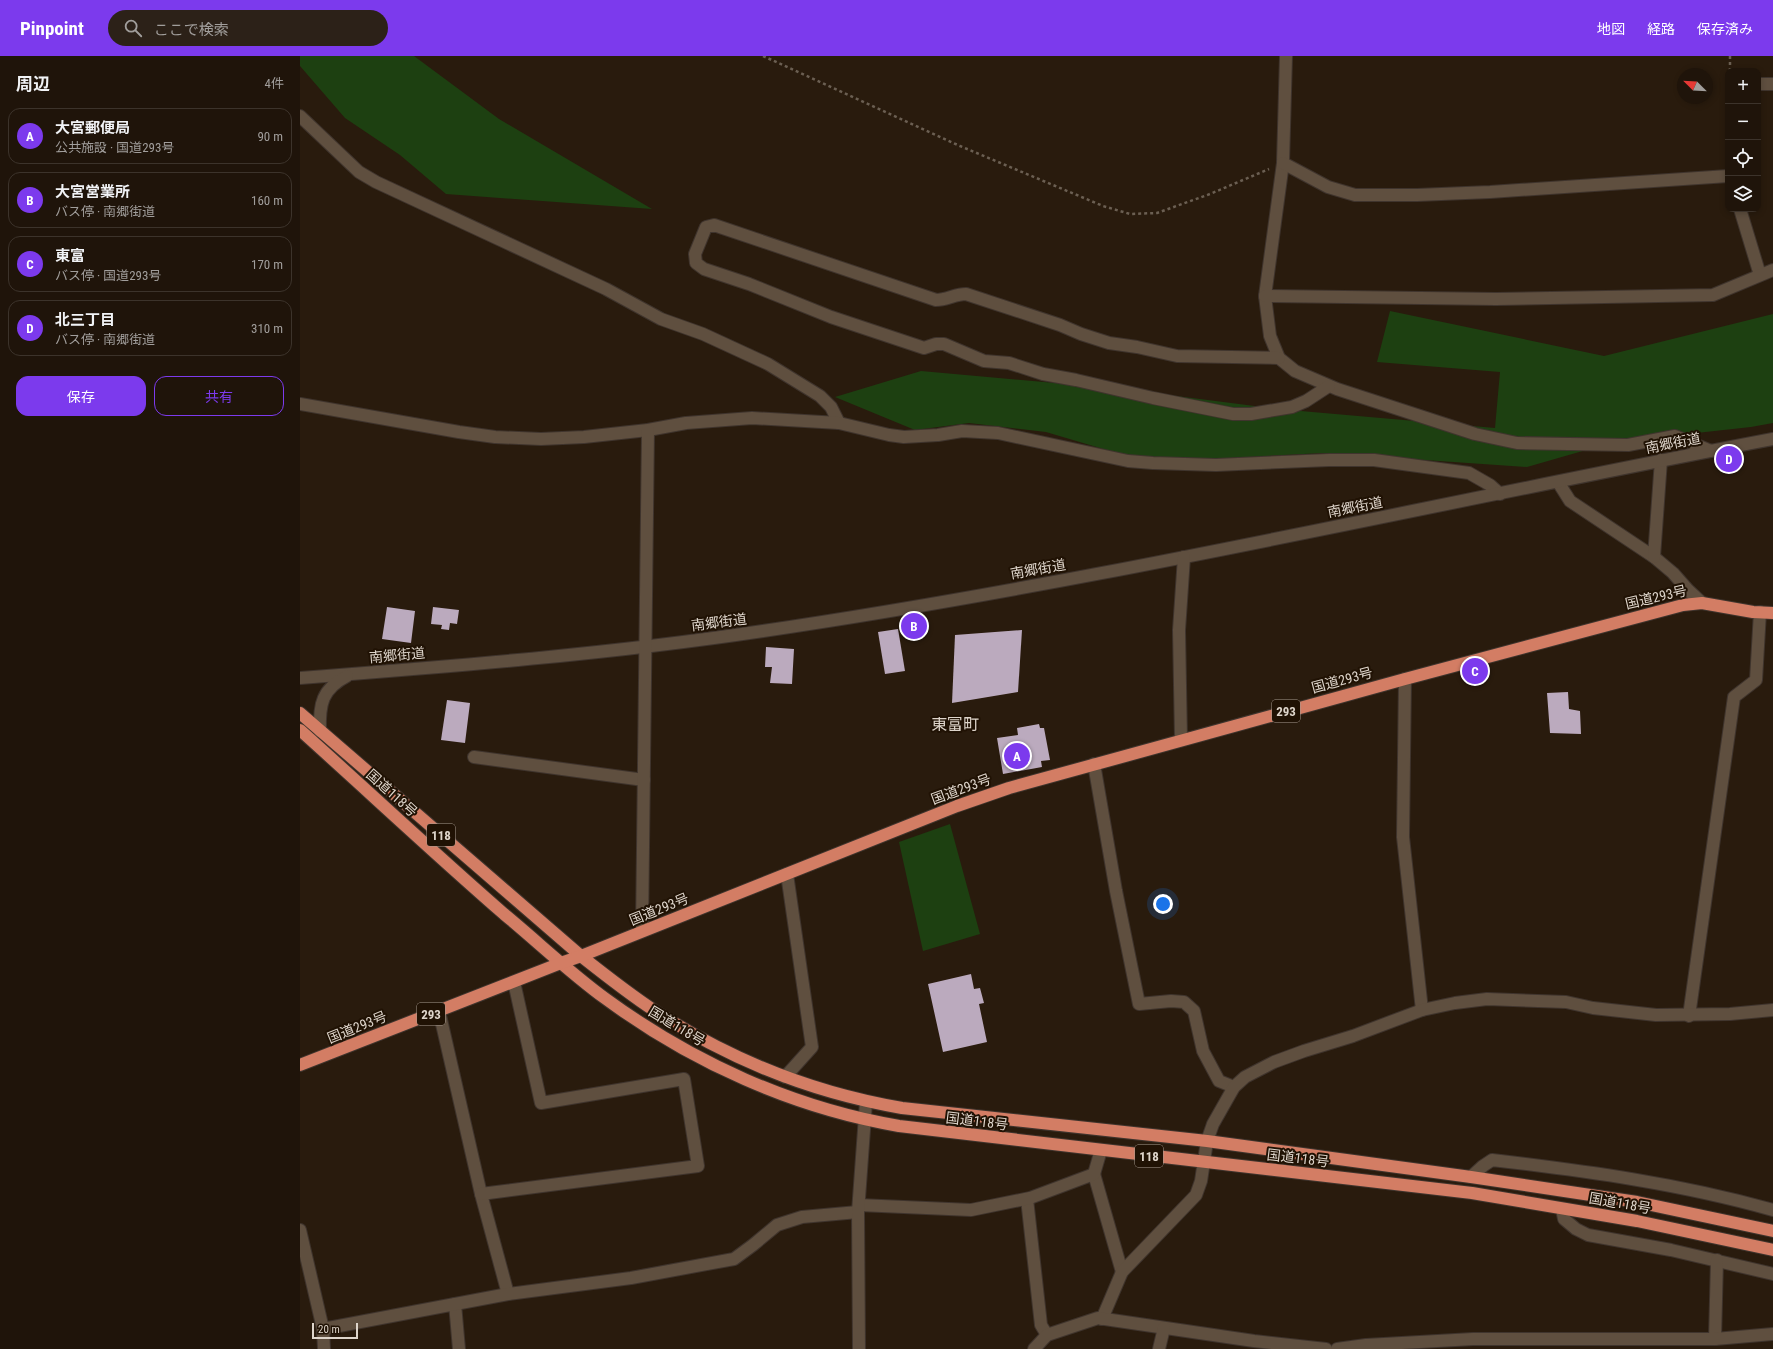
<!DOCTYPE html>
<html lang="ja">
<meta charset="utf-8">
<style>
body{margin:0;font-family:"Roboto Condensed","Noto Sans JP",sans-serif;background:#2c2118;color:#f1f3f6}
.controls{position:absolute;right:12px;top:12px;display:grid;overflow:hidden;border-radius:8px;box-shadow:0 2px 6px #0003}
.controls button{width:36px;height:36px;display:grid;place-items:center;padding:0;border:0;border-bottom:1px solid #3c332b;background:#1f140a;color:#f1f3f6;font:20px sans-serif}
.compass{position:absolute;left:1377px;top:12px;width:36px;height:36px;border-radius:50%;background:#1f140a;box-shadow:0 2px 6px #0003;rotate:294deg}
.scale{position:absolute;left:12px;bottom:10px;width:46px;box-sizing:border-box;padding-left:4px;border:2px solid #ded5cb;border-top:0;font-size:11px;line-height:14px;white-space:nowrap;color:#ded5cb;-webkit-text-stroke:3px #201204;paint-order:stroke}
.you{position:absolute;left:863px;top:848px;width:14px;height:14px;margin:-10px;border:3px solid #fff;border-radius:50%;background:#1a73e8;box-shadow:0 0 0 6px #1a73e833}
.badge{display:grid;place-items:center;width:26px;height:26px;border-radius:50%;background:#7c3aed;color:#fff;font-size:13px;font-weight:700}
.pin{position:absolute;translate:-50% -50%;border:2px solid #fff;box-shadow:0 1px 4px #0006}
.list{margin:0;padding:0;list-style:none}
h2{display:flex;justify-content:space-between;align-items:center;height:52px;margin:0;padding:0 16px;font-size:17px}
h2 small{font-size:13px;font-weight:400;color:#a19e9c}
.list li{display:grid;grid-template-columns:26px 1fr auto;gap:12px;align-items:center;box-sizing:border-box;height:56px;margin:0 8px 8px;padding:0 8px;border:1px solid #3c332b;border-radius:12px}
.list b{display:block;font-size:15px;white-space:nowrap}
.list p{margin:0;font-size:13px;white-space:nowrap;color:#a19e9c}
.list em{font-size:13px;font-style:normal;color:#a19e9c}
.actions{display:flex;gap:8px;padding:12px 16px}
.actions a{flex:1;padding:9px 0;border:1px solid #7c3aed;border-radius:12px;text-align:center;font-size:14px;color:#7c3aed}
.actions .main{background:#7c3aed;color:#fff}
.icon{flex:none;width:22px;height:22px;fill:none;stroke:currentColor;stroke-width:2;stroke-linecap:round;stroke-linejoin:round}
.map{position:relative;flex:none;width:1473px;height:1293px;overflow:hidden}
header{display:flex;align-items:center;gap:24px;box-sizing:border-box;height:56px;padding:0 20px;background:#7c3aed;color:#fff}
header strong{font-size:19px}
nav{display:flex;gap:22px;margin-inline-start:auto;font-size:14px}
.search{width:280px;height:36px;background:#2c2118;display:flex;align-items:center;gap:10px;box-sizing:border-box;padding:0 14px;border-radius:22px;color:#a19e9c;font-size:15px}
main{display:flex}
aside{flex:1;background:#1f140a}
.map>svg:first-child{display:block}
</style>
<header>
<strong>Pinpoint</strong>
<div class="search"><svg class="icon" aria-label="search" viewBox="0 0 24 24"><circle cx="10" cy="10" r="6"/><path d="M15 15l6 6"/></svg>ここで検索</div>
<nav><a>地図</a><a>経路</a><a>保存済み</a></nav>
</header>
<main>
<aside>
<h2>周辺<small>4件</small></h2>
<ul class="list">
<li><span class="badge">A</span><div><b>大宮郵便局</b><p>公共施設 · 国道293号</p></div><em>90 m</em></li>
<li><span class="badge">B</span><div><b>大宮営業所</b><p>バス停 · 南郷街道</p></div><em>160 m</em></li>
<li><span class="badge">C</span><div><b>東富</b><p>バス停 · 国道293号</p></div><em>170 m</em></li>
<li><span class="badge">D</span><div><b>北三丁目</b><p>バス停 · 南郷街道</p></div><em>310 m</em></li>
</ul>
<div class="actions"><a class="main">保存</a><a>共有</a></div>
</aside>
<div class="map">
<svg width="1473" height="1293" viewBox="0 0 1473 1293">
<rect width="100%" height="100%" fill="#291b0d"/>
<g fill="#1d4011">
<path d="M 0,0 L 114,0 L 199,63 L 352,153 L 146,138 L 100,99 L 45,62 L 0,10 Z"/>
<path d="M 1090,255 L 1304,300 L 1473,258 L 1473,367 L 1451,371 L 1314,386 L 1227,411 L 1023,397 L 912,403 L 827,400 L 746,376 L 669,367 L 615,374 L 535,341 L 621,315 L 822,333 L 978,353 L 1195,372 L 1200,316 L 1077,306 Z"/>
<path d="M 650,768 L 680,878 L 623,895 L 599,786 Z"/>
</g>
<g fill="#bbaabe">
<path d="M 87,551 L 115,555 L 111,587 L 82,583 Z"/>
<path d="M 133,551 L 159,554 L 157,568 L 150,567 L 149,574 L 141,573 L 142,569 L 131,568 Z"/>
<path d="M 598,573 L 605,615 L 585,618 L 578,576 Z"/>
<path d="M 722,574 L 718,636 L 652,647 L 655,579 Z"/>
<path d="M 466,591 L 494,593 L 492,628 L 470,627 L 472,611 L 465,611 Z"/>
<path d="M 1268,636 L 1269,653 L 1280,655 L 1281,678 L 1250,677 L 1247,637 Z"/>
<path d="M 147,644 L 170,647 L 165,687 L 141,684 Z"/>
<path d="M 739,668 L 740,672 L 744,672 L 750,704 L 741,705 L 742,711 L 703,718 L 697,682 L 718,679 L 717,672 Z"/>
<path d="M 671,918 L 674,933 L 680,932 L 684,947 L 679,948 L 687,986 L 643,996 L 628,928 Z"/>
</g>
<g fill="none" stroke-linecap="round" stroke-linejoin="round">
<g stroke="#3f342d" stroke-width="14">
<g id="minor">
<path d="M 986,0 L 983,107 L 965,240 L 970,280 L 979,302 L 995,315 L 1037,333 L 1175,378 L 1217,387 L 1328,389 L 1375,380 L 1411,395"/>
<path d="M 1458,28 L 1473,28"/>
<path d="M 0,60 L 59,116 L 76,126 L 306,233 L 361,263 L 403,278 L 468,308 L 520,340 L 531,351 L 539,367"/>
<path d="M 983,107 L 1028,131 L 1055,139 L 1117,139 L 1190,136 L 1428,120"/>
<path d="M 1440,153 L 1460,219"/>
<path d="M 965,240 L 1196,243 L 1413,239 L 1473,214"/>
<path d="M 979,302 L 877,300 L 837,291 L 809,287 L 781,278 L 760,269 L 666,238 C 655,238 647,244 636,244 L 414,169 L 406,171 L 395,198 L 396,207 L 404,213 L 449,228 L 531,261 L 624,292 L 636,288 L 644,288 L 684,305 L 709,307 L 743,318 L 776,324 L 853,342 L 933,358 L 951,358 L 992,351 L 1006,345 L 1029,330"/>
<path d="M 0,348 L 159,376 L 195,381 L 241,383 L 284,381 L 348,374 L 386,367 L 452,362 L 539,367 L 589,379 L 604,381 L 638,379 L 662,375 L 698,377 L 828,405 L 853,407 L 916,409 L 1029,404 L 1074,404 L 1169,417 L 1190,429 L 1200,438"/>
<path d="M 1258,426 L 1270,445 L 1354,501 L 1373,517 L 1388,534 L 1402,547"/>
<path d="M 1354,501 L 1361,404"/>
<path d="M 0,622 C 155,610 310,598 463,575 C 802,525 1136,447 1473,383"/>
<path d="M 1105,623 L 1103,781 L 1122,954"/>
<path d="M 20,675 C 19,648 22,633 47,620"/>
<path d="M 881,684 L 879,574 L 884,501"/>
<path d="M 174,701 L 344,724"/>
<path d="M 794,708 L 816,835 L 839,948 L 871,945 L 884,946 L 894,955 L 903,995 L 919,1025 L 934,1031"/>
<path d="M 342,875 L 348,374"/>
<path d="M 139,955 L 181,1138 L 208,1238"/>
<path d="M 1389,960 L 1434,641 L 1456,624 L 1460,556"/>
<path d="M 485,1021 L 512,991 L 487,818"/>
<path d="M 794,1118 L 822,1216"/>
<path d="M 1171,1121 L 1183,1110 L 1192,1104 C 1287,1115 1381,1128 1473,1154"/>
<path d="M 181,1138 L 398,1110 L 384,1023 L 241,1047 L 214,926"/>
<path d="M 727,1143 L 741,1269 L 747,1279"/>
<path d="M 559,1149 L 671,1154 L 730,1142 L 794,1118 L 801,1094"/>
<path d="M 1262,1153 L 1264,1163 L 1276,1173 L 1288,1179 L 1371,1194 L 1473,1218"/>
<path d="M 0,1174 L 23,1273 L 24,1293"/>
<path d="M 155,1248 L 159,1293"/>
<path d="M 802,1263 L 822,1216 L 896,1139 L 901,1125 L 907,1085 L 913,1068 L 934,1031 L 945,1021 L 974,1006 L 1004,995 L 1053,980 L 1122,954 L 1155,947 L 1187,943 L 1266,946 L 1293,952 L 1356,959 L 1430,958 L 1473,954"/>
<path d="M 23,1273 L 208,1238 L 331,1222 L 434,1203 L 453,1189 L 477,1169 L 502,1161 L 558,1156"/>
<path d="M 1415,1283 L 1417,1204"/>
<path d="M 559,1293 L 558,1156 L 566,1046"/>
<path d="M 734,1293 L 747,1279 L 798,1262 L 954,1285 L 1026,1293"/>
<path d="M 859,1293 L 864,1272"/>
<path d="M 1037,1293 L 1066,1289 L 1173,1283 L 1415,1283 L 1473,1278"/>
</g>
</g>
<g stroke="#3f342d" stroke-width="14">
<g id="highway">
<path d="M 0,657 L 281,900 C 305,919 329,938 355,955 C 429,1003 514,1037 602,1052 L 907,1085 L 1171,1121 L 1337,1146 L 1473,1175"/>
<path d="M 0,674 C 68,735 135,798 204,858 C 238,886 270,917 306,943 C 392,1006 493,1052 599,1070 L 1172,1137 L 1337,1165 L 1473,1194"/>
<path d="M 0,1009 L 261,907 L 281,900 L 657,750 L 709,732 L 1105,623 L 1383,549 L 1402,547 L 1453,556 L 1473,557"/>
</g>
</g>
<g stroke="#6b5f52" stroke-width="2.5" stroke-dasharray="3 3" stroke-linecap="butt">
<path d="M 463,0 L 660,90 L 803,150 L 830,158 L 857,157 L 910,138 L 969,113"/>
<path d="M 1430,15 L 1430,0"/>
</g>
<use href="#minor" stroke="#5f4f3f" stroke-width="12"/>
<use href="#highway" stroke="#d37d64" stroke-width="12"/>
</g>
<g text-anchor="middle" dominant-baseline="central" stroke-width="4" stroke-linejoin="round" paint-order="stroke">
<g fill="#201204" stroke="#a59a8f" stroke-width="1">
<rect x="972" y="644" width="28" height="22" rx="3"/>
<rect x="127" y="768" width="28" height="22" rx="3"/>
<rect x="117" y="947" width="28" height="22" rx="3"/>
<rect x="835" y="1089" width="28" height="22" rx="3"/>
</g>
<g font-size="13" font-weight="bold" fill="#ded5cb">
<text x="986" y="655">293</text>
<text x="141" y="779">118</text>
<text x="131" y="958">293</text>
<text x="849" y="1100">118</text>
</g>
<g font-size="14" fill="#ded5cb" stroke="#201204">
<text transform="translate(1373 387) rotate(-11)">南郷街道</text>
<text transform="translate(1055 451) rotate(-11)">南郷街道</text>
<text transform="translate(738 513) rotate(-10)">南郷街道</text>
<text transform="translate(1356 541) rotate(-13)">国道293号</text>
<text transform="translate(419 566) rotate(-7)">南郷街道</text>
<text transform="translate(97 599) rotate(-5)">南郷街道</text>
<text transform="translate(1042 624) rotate(-15)">国道293号</text>
<text transform="translate(661 733) rotate(-20)">国道293号</text>
<text transform="translate(92 737) rotate(42)">国道118号</text>
<text transform="translate(359 853) rotate(-22)">国道293号</text>
<text transform="translate(377 970) rotate(31)">国道118号</text>
<text transform="translate(57 971) rotate(-22)">国道293号</text>
<text transform="translate(677 1065) rotate(7)">国道118号</text>
<text transform="translate(998 1102) rotate(7)">国道118号</text>
<text transform="translate(1320 1147) rotate(10)">国道118号</text>
</g>
<g font-size="16" fill="#ded5cb" stroke="#201204">
<text x="655" y="668">東富町</text>
</g>
</g>
</svg>
<div class="controls">
<button>+</button>
<button>−</button>
<button><svg class="icon" aria-label="locate" viewBox="0 0 24 24"><circle cx="12" cy="12" r="6"/><path d="M12 2v4M12 18v4M2 12h4M18 12h4"/></svg></button>
<button><svg class="icon" aria-label="layers" viewBox="0 0 24 24"><path d="M12 4l9 5-9 5-9-5zM3 14l9 5 9-5"/></svg></button>
</div>
<svg class="compass" viewBox="-18 -18 36 36"><path d="M0-13l5 13h-10z" fill="#e53935"/><path d="M0 13l5-13h-10z" fill="#a19e9c"/></svg>
<div class="scale">20 m</div>
<div class="you"></div>
<div class="pin badge" style="left:717px;top:700px">A</div>
<div class="pin badge" style="left:614px;top:570px">B</div>
<div class="pin badge" style="left:1175px;top:615px">C</div>
<div class="pin badge" style="left:1429px;top:403px">D</div>
</div>
</main>
